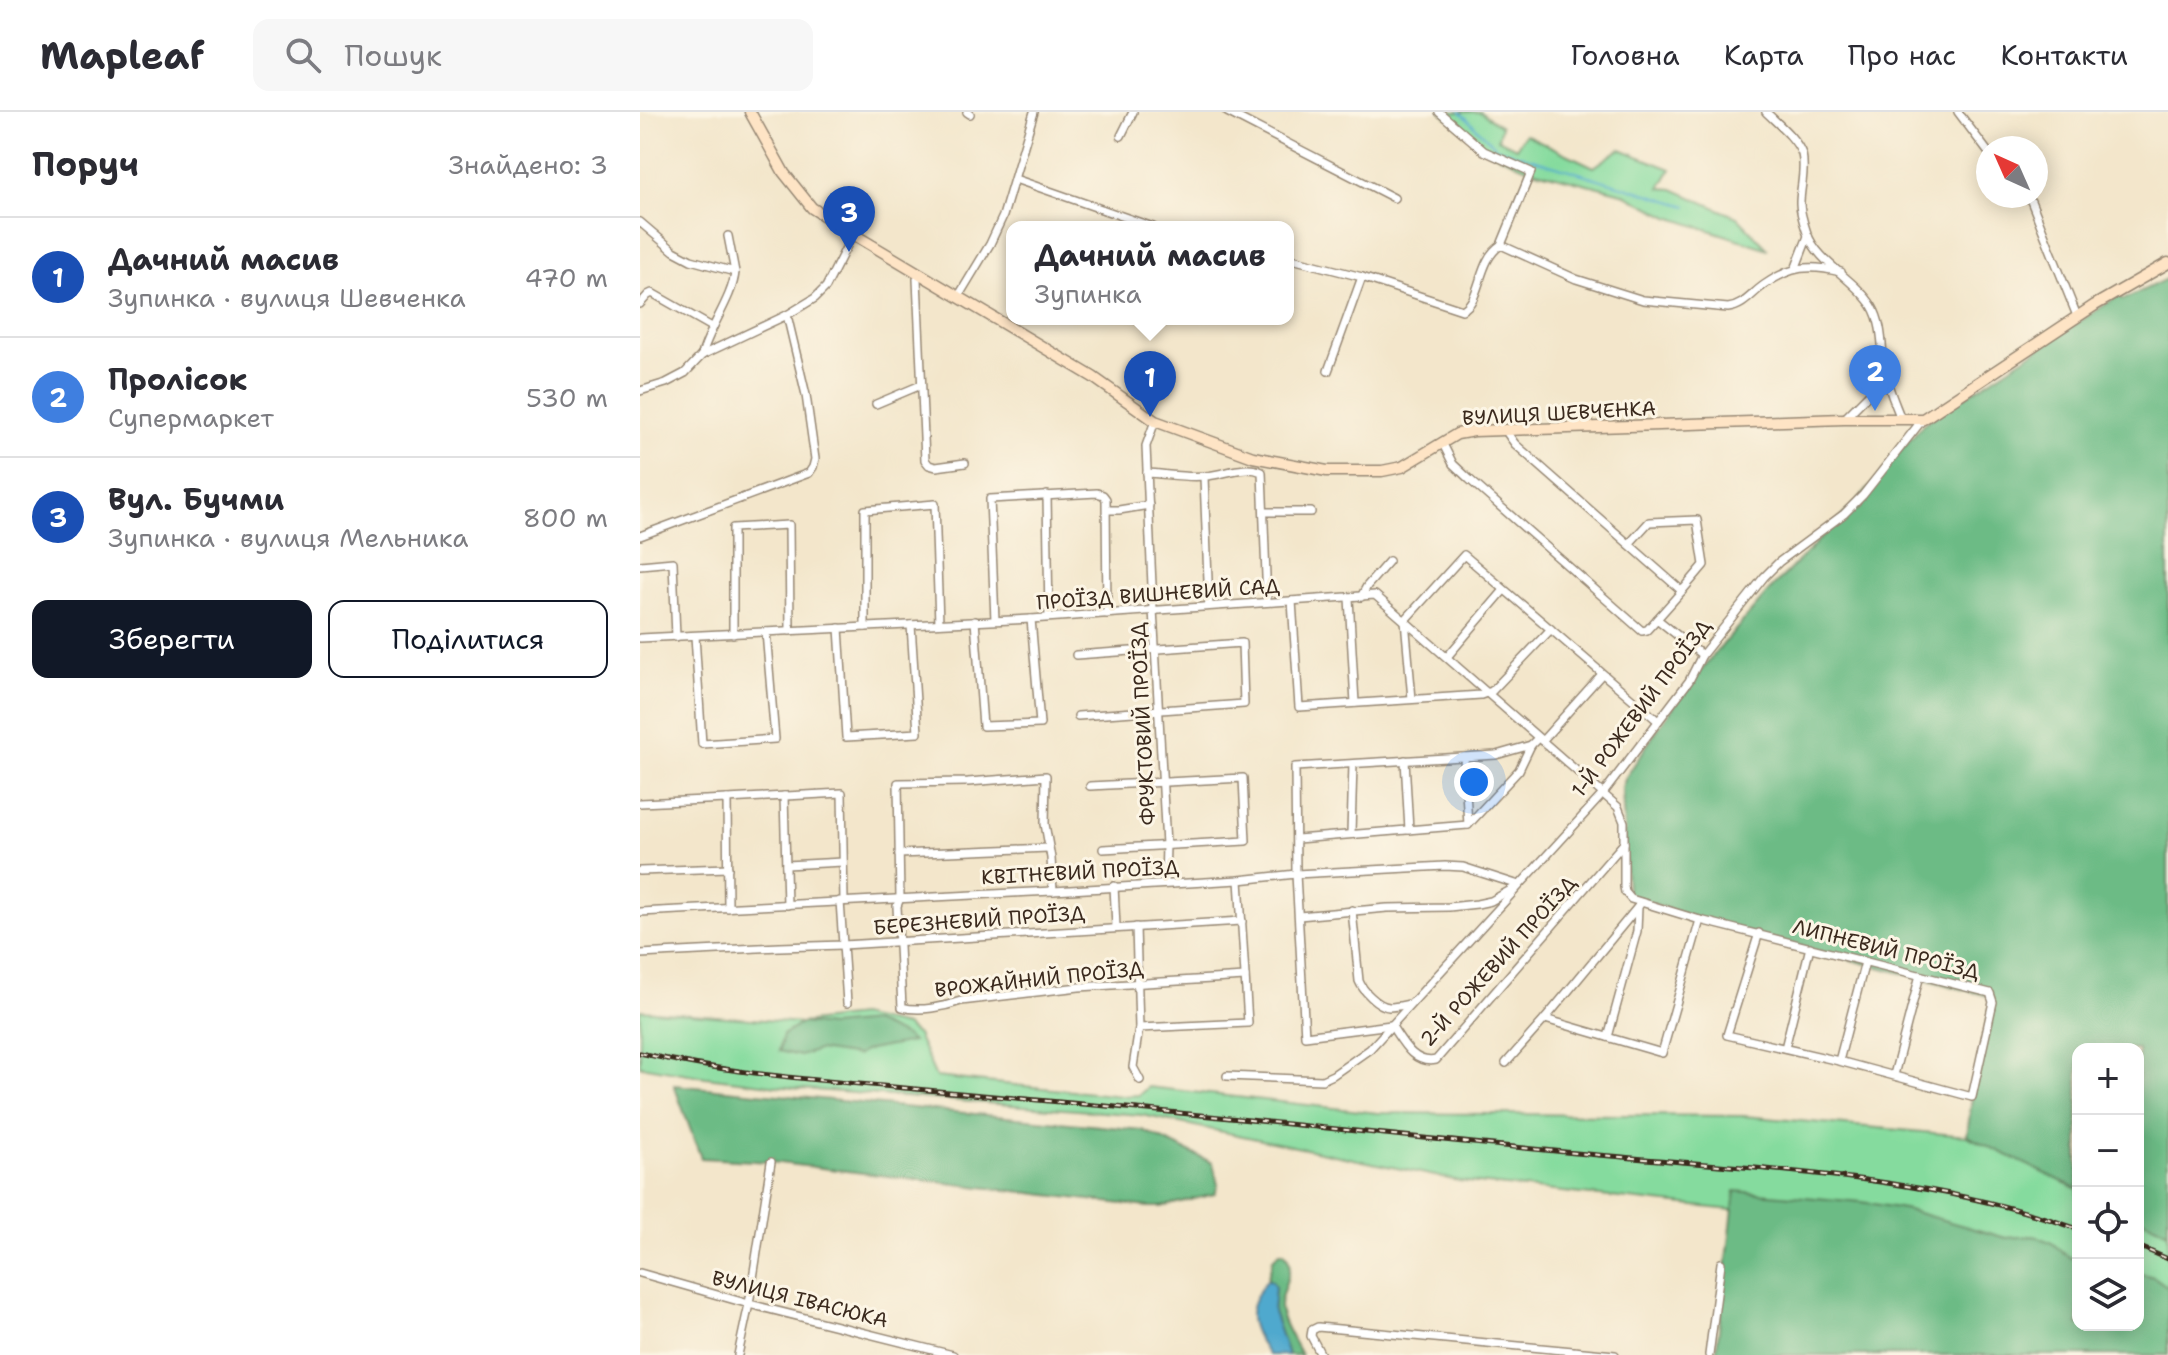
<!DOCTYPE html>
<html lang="uk">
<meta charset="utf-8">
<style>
body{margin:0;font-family:"Shantell Sans",sans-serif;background:#f7f7f7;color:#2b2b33}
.controls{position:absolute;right:24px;bottom:24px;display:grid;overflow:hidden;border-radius:16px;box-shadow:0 4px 20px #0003}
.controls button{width:72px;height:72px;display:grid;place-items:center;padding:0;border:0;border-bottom:2px solid #e1e1e2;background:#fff;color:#2b2b33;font:40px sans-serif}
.compass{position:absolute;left:1336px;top:24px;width:72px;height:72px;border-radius:50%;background:#fff;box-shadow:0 4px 20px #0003;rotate:315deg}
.you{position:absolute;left:834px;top:670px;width:28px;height:28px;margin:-20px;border:6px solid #fff;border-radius:50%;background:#1a73e8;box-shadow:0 0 0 12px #1a73e833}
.badge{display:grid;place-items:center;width:52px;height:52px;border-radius:50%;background:#111827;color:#fff;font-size:26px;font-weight:700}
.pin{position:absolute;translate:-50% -66px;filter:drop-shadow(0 2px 4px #0008)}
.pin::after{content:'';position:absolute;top:42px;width:28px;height:24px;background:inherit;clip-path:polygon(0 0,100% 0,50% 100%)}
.popup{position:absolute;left:366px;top:109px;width:288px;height:104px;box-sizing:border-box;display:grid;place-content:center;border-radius:16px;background:#fff;filter:drop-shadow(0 2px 6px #0005);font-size:26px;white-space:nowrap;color:#7c7c81}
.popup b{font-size:30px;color:#2b2b33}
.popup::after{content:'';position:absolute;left:50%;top:100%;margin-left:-16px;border:16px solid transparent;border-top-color:#fff}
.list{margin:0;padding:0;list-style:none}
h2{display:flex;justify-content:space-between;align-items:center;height:104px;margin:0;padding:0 32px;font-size:34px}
h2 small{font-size:26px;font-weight:400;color:#7c7c81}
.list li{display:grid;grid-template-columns:52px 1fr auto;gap:24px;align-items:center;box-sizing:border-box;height:120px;padding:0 32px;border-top:2px solid #e1e1e2}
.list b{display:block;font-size:30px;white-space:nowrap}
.list p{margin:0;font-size:26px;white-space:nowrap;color:#7c7c81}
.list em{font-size:26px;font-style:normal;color:#7c7c81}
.actions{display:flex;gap:16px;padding:24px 32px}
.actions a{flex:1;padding:18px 0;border:2px solid #111827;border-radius:16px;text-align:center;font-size:28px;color:#111827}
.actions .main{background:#111827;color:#fff}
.icon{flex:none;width:44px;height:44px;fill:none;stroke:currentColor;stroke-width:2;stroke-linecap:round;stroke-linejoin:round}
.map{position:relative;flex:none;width:1528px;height:1243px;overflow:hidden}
header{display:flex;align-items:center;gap:48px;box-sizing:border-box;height:112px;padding:0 40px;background:#fff;border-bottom:2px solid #e1e1e2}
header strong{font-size:38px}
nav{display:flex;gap:44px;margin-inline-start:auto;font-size:28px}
.search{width:560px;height:72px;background:#f7f7f7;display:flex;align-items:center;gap:20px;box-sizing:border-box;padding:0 28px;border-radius:16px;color:#7c7c81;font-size:30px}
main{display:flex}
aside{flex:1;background:#fff}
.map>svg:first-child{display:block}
</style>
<header>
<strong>Mapleaf</strong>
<div class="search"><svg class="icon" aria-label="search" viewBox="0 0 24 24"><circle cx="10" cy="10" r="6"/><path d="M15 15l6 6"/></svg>Пошук</div>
<nav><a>Головна</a><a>Карта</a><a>Про нас</a><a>Контакти</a></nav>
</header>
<main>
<aside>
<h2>Поруч<small>Знайдено: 3</small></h2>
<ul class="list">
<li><span class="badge" style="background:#1a4fb4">1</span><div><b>Дачний масив</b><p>Зупинка · вулиця Шевченка</p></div><em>470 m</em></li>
<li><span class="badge" style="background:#3f7fe0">2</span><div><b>Пролісок</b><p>Супермаркет</p></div><em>530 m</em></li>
<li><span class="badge" style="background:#1a4fb4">3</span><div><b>Вул. Бучми</b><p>Зупинка · вулиця Мельника</p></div><em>800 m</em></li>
</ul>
<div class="actions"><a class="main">Зберегти</a><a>Поділитися</a></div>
</aside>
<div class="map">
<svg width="1528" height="1243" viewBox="0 0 1528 1243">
<rect width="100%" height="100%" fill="#fcf5e5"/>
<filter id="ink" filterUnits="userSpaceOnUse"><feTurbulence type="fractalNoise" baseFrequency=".0125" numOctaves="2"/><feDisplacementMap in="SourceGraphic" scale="16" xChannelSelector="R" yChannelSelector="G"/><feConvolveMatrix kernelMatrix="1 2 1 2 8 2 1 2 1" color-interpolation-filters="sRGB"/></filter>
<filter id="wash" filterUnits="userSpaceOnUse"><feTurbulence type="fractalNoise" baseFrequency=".006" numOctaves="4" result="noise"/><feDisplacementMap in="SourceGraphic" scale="32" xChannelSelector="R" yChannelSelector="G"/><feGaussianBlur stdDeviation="1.8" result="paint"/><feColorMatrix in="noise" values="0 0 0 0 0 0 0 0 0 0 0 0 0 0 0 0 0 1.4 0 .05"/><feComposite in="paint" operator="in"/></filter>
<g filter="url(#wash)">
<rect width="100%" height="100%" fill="#f3e6cb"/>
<g fill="#85db9e" stroke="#60825e" stroke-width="2">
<path d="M 802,0 L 840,0 L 861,14 L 858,27 L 876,36 L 885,22 L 954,55 L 980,37 L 1031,57 L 1020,76 L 1033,77 L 1097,105 L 1128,137 L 1029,105 L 982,81 L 892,58 L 845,38 Z"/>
<path d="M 0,898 L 161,911 L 219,904 L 265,914 L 277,923 L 296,965 L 482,984 L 499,983 L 508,975 L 738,1001 L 1104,1004 L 1327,1024 L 1438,1077 L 1438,1172 L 1092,1098 L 819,1069 L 502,1003 L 161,977 L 66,965 L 0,954 Z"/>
<path d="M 1498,1105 L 1528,1120 L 1528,1205 L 1498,1194 Z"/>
</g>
<g fill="#6cbb85" stroke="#547252" stroke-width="2">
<path d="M 1528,166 L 1528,1120 L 1498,1105 L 1498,937 L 1438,937 L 1438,1077 L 1327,1024 L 1332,985 L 1352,885 L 1060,808 L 987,783 L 982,675 L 986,665 L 1023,609 L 1068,550 L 1127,481 L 1223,383 L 1283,312 L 1480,183 L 1483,188 Z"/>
<path d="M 233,910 L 265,924 L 272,930 L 224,939 L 217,944 L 178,938 L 160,944 L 139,939 L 143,923 L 162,911 L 191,914 Z"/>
<path d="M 34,973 L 502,1018 L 573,1051 L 578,1073 L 575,1082 L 521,1095 L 508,1095 L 131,1050 L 61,1046 Z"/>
<path d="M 1095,1079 L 1222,1090 L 1264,1097 L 1366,1126 L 1392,1124 L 1399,1125 L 1412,1131 L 1429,1145 L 1438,1149 L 1438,1213 L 1498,1213 L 1498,1161 L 1514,1165 L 1528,1175 L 1528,1243 L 1076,1243 Z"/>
<path d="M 640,1140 L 644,1140 C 659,1156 639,1177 640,1195 C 640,1208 655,1231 661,1243 L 648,1243 L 633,1200 L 635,1174 L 630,1168 L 627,1168 L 633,1147 Z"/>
</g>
<path fill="#50a9ce" stroke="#466a76" stroke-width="2" d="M 627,1168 L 632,1169 L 635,1175 L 633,1200 L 648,1243 L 628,1243 C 608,1213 603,1198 627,1168 Z"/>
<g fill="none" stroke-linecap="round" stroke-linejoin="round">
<path stroke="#50a9ce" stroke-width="2" d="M 820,0 L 857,36 L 1047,94"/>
</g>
</g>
<g filter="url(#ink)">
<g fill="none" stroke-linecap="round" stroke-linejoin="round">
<g stroke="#978874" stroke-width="10">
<g id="street">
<path d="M 327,0 L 330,2"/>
<path d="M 587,0 L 754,86"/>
<path d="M 799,0 L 844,39 L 891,60 L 861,133"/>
<path d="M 1126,0 C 1138,12 1156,26 1162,42 C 1166,58 1160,76 1160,91 C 1160,101 1164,112 1167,121 C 1177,150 1216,168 1232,194 C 1244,214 1241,239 1245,260 C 1248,277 1255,291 1261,307"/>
<path d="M 1318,0 L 1348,40"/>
<path d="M 481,24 L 493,0"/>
<path d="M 375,67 L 513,115"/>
<path d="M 1387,84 L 1391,89 L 1437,204"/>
<path d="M 0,110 L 34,139 L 51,148 L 95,160 L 88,124"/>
<path d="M 648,146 L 722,165 L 822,198 C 842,189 837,148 861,133 L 936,167 L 1003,188 L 1088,196 C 1104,194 1111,182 1124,173 C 1151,154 1169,152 1201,160"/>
<path d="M 1156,155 L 1168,124"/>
<path d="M 280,161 L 277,167 L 285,348 L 289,353 L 296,355 L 325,351"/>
<path d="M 318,185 L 350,132 L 363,104 L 394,0"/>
<path d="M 0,192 L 8,183 L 12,181 L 72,215"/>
<path d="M 62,243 C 69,216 93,185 95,160"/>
<path d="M 688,259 L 722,165"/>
<path d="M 0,279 L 26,271 L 45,261 L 62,243 L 147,203 L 175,186 L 186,175 L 213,122"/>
<path d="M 236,292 L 281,273"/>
<path d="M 1205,306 L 1231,280 L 1245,260"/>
<path d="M 515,309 L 506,334 L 513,497 L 526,733 L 525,771"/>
<path d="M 865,318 L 875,332 L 1042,479 L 1017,507"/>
<path d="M 802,330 L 813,352 L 829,367 L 1002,519 L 1007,518 L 1017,507 L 1062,543"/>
<path d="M 507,361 C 526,362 547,366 565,364 C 584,363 604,352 622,360 L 627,490"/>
<path d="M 564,365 L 569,494"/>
<path d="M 407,383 L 409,505"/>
<path d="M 467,398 L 479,398 L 509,393"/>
<path d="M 624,400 L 671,400"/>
<path d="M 0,424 L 169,361 L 173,355 L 175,347 L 166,283 L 147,203"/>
<path d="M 989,432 L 1009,410 L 1057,408 L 1064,453 L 1042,479"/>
<path d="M 0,453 L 33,450 L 36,525"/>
<path d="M 721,485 L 727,474 L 749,449"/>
<path d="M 709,486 L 715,591"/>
<path d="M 652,489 L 659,595 L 841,583 L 852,579 L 911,517"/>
<path d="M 355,508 L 350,387 L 457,381 L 463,383 L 466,387 L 467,502"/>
<path d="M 335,509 L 343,614 L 400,612 L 391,507"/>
<path d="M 225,515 L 225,398 L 295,392 L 299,511"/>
<path d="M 199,516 L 206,625 L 278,621 L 271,513"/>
<path d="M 93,522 L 93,416 L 149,413 L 150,519"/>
<path d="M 55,524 L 62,632 L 135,627 L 126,520"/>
<path d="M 0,526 L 391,507 L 735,483 L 978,695 L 984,710 L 984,775 L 985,780 L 991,787 L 1060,808 L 1350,881 L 1353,890 L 1332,985 L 1199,949 L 1087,923 L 1119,821"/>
<path d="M 436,543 L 602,531 L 604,592 L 438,604"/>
<path d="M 807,545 L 864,478"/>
<path d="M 772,587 L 765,508 L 824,443 L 1018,609"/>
<path d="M 898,626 L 891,633 L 856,643 L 655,655 L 656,762 L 665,924 L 751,913 C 762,929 773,953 796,948 L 984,731"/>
<path d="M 902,629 L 962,562"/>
<path d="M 824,645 L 828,713"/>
<path d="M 765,648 L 769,718"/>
<path d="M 450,674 L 603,666 L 606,729 L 463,737"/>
<path d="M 144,684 L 147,793"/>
<path d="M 87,687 L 202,681 L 204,789"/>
<path d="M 0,691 L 87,687 L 88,796"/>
<path d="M 711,721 L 713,652"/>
<path d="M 657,727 L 828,713 L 879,658 L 891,633"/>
<path d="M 259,742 L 408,736"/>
<path d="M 146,753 L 203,750"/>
<path d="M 0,759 L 88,756"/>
<path d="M 474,774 L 476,815"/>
<path d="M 413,779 L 411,746 L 405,712 L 406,664 L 328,670 L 258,671 L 260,786 L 257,794 L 262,895 C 279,900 304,895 321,889 L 439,875 L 605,865"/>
<path d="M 200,789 L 207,891"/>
<path d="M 1001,791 L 905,907 L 1022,941 L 1060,808"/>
<path d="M 712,798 L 719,869 C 723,879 738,894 749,895 C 756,895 764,893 770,892"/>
<path d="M 0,800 L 413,779 L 599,768 L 656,762 L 805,754 L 823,755 L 879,773"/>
<path d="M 659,804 L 747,796 L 809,795 L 837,792 L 851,789 L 874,776"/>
<path d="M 496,815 L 499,916 L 493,955 L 500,968"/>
<path d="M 0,842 L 140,835 L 203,833 L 602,809"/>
<path d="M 499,916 L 608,911 L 599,768"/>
<path d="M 968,925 L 997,819 L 998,795"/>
<path d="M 1145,936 L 1170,835"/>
<path d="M 1199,949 L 1225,850"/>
<path d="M 866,951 L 905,907"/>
<path d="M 1254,963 L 1280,863"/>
<path d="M 587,964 L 682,968 L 693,963 L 730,937 L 962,683 L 1049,569 L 1062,543 L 1124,465 L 1139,450 L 1204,402 L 1223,383 L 1283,307"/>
<path d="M 0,1161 L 109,1192 L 313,1243"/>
<path d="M 98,1243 L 109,1192 L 131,1050"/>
<path d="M 681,1243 L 671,1224 L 672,1218 L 678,1215 L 975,1243"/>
<path d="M 1069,1243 L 1081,1151"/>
</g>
</g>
<g stroke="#978874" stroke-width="13">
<path id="secondary" d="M 110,0 L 144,61 L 172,96 L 218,125 L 453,265 L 515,309 L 613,345 L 687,359 L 742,359 L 762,355 L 817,322 L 834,319 L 1204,307 L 1283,307 L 1455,193 L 1528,151"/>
</g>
<use href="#street" stroke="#fff" stroke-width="7"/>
<use href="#secondary" stroke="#fee4c5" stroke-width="10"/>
<g stroke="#3b2a1e" stroke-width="5">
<g id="rail">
<path d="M 0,941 C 76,959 153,966 231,973 C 301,979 371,986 442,992 C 618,1007 794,1029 971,1044 C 1128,1058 1288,1063 1438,1117"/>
<path d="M 1498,1134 L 1528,1147"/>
</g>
</g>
<use href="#rail" stroke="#fcf5e5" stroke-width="2" stroke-dasharray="6" stroke-linecap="butt"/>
</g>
</g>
<g text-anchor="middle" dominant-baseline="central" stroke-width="6" stroke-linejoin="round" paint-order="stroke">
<g font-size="20" fill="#3b2a1e" stroke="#fcf5e5">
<text transform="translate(919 301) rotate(-3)">ВУЛИЦЯ ШЕВЧЕНКА</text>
<text transform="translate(518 482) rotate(-4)">ПРОЇЗД ВИШНЕВИЙ САД</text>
<text transform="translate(1001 596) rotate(-53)">1-Й РОЖЕВИЙ ПРОЇЗД</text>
<text transform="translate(503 612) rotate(-93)">ФРУКТОВИЙ ПРОЇЗД</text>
<text transform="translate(440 760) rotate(-3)">КВІТНЕВИЙ ПРОЇЗД</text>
<text transform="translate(339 808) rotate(-4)">БЕРЕЗНЕВИЙ ПРОЇЗД</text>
<text transform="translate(1246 837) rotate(14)">ЛИПНЕВИЙ ПРОЇЗД</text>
<text transform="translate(858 849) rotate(-48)">2-Й РОЖЕВИЙ ПРОЇЗД</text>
<text transform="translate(399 867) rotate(-6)">ВРОЖАЙНИЙ ПРОЇЗД</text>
<text transform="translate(160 1187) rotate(14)">ВУЛИЦЯ ІВАСЮКА</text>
</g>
</g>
</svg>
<div class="controls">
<button>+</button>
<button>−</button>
<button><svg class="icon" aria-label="locate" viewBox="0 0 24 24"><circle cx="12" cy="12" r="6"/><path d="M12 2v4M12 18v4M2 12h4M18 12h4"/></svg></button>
<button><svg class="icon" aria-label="layers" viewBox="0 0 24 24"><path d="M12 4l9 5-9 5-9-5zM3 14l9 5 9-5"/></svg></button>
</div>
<svg class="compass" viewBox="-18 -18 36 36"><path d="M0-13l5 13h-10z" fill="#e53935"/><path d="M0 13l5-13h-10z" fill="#7c7c81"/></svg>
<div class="you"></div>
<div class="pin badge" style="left:510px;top:305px;background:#1a4fb4">1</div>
<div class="popup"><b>Дачний масив</b>Зупинка</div>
<div class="pin badge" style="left:1235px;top:299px;background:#3f7fe0">2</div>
<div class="pin badge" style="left:209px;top:140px;background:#1a4fb4">3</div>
</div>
</main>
